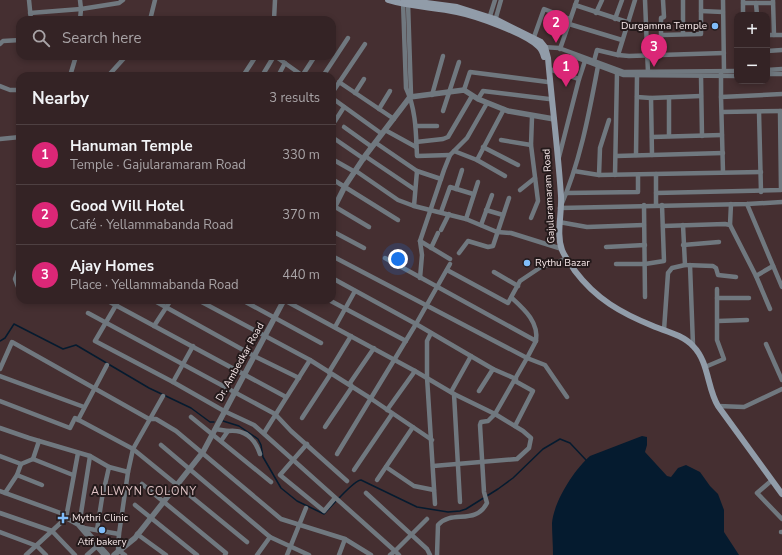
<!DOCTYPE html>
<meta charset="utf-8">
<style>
body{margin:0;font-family:"Nunito Sans",sans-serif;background:#3c2b2d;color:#f1f3f6}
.controls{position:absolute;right:12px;top:12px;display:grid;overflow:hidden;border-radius:8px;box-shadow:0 2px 6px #0003}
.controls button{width:36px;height:36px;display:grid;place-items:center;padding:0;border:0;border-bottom:1px solid #4e4042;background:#342325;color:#f1f3f6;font:20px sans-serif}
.you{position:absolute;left:398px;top:259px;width:14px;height:14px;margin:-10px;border:3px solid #fff;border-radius:50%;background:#1a73e8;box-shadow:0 0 0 6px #1a73e833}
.badge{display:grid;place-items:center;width:26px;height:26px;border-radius:50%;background:#db2777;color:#fff;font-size:13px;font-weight:700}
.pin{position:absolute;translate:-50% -33px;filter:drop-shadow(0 1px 2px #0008)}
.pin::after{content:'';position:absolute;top:21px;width:14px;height:12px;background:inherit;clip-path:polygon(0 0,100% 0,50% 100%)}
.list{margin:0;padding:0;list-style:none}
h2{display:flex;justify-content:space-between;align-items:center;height:52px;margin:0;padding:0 16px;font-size:17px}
h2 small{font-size:13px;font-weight:400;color:#a9a4a7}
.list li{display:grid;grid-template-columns:26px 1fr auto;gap:12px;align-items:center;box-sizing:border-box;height:60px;padding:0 16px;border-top:1px solid #4e4042}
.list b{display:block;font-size:15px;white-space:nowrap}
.list p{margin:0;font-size:13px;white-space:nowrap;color:#a9a4a7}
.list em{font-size:13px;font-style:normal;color:#a9a4a7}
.icon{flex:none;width:22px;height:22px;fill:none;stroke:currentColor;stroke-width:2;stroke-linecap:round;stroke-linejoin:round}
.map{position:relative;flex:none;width:782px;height:555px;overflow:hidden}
.search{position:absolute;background:#342325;box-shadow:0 2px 6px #0003;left:16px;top:16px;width:320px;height:44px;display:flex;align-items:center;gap:10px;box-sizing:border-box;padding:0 14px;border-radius:12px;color:#a9a4a7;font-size:15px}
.panel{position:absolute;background:#342325;box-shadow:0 2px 6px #0003;left:16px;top:72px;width:320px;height:232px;border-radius:12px}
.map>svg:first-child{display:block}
</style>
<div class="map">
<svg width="782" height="555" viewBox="0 0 782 555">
<rect width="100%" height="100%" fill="#452f31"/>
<path fill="#051b2f" d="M 642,436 L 647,437 L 647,445 L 645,452 L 667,476 L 671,477 L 678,468 L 686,465 L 700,472 L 710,486 L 718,494 L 724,510 L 724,532 L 739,555 L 553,555 C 553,545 552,533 552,523 C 554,501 574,470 590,456 Z"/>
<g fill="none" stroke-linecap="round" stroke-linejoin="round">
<g stroke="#051b2f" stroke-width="1.5">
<path d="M 0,341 L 5,338 L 14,324 L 63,349 L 76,345 L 149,388 L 191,408 L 210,422 L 214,422"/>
<path d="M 223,421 L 239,426 L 258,439 L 261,445 L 263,457 L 281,488 L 297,501 L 324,514 L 336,501"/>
<path d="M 339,498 C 343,494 356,480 361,480 L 417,507 L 448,512 L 460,511 L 466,509 L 498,489 L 513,478 L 543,449 L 560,439 L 570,443 L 586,460"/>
</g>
<g stroke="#70787f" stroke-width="4.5">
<path d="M 29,0 L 31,20"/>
<path d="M 645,0 L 648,73"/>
<path d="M 683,0 L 683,34"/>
<path d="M 723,0 L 724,71"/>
<path d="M 743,0 L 743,15"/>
<path d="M 773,0 L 774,35"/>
<path d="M 403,1 L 406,88 C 416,109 416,133 417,156 L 450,155"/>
<path d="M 408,3 L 411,95"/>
<path d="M 743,3 L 773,3"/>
<path d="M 756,3 L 757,15"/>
<path d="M 575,5 L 627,22"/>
<path d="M 701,11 L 723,12"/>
<path d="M 30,13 L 81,9 L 80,0"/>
<path d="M 596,13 L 602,0"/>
<path d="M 489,19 L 495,0"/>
<path d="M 615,19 L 622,0"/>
<path d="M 80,20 L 81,9 L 119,3 L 123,0"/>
<path d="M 150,20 L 155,0"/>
<path d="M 274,20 L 275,0"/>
<path d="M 495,21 L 501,0"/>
<path d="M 569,24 L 622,40"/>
<path d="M 662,35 L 701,34 L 701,0"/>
<path d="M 767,35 L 782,35"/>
<path d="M 534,37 L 544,9 L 570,19"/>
<path d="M 0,44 L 3,41 L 20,40"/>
<path d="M 543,47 L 559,48 L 624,72 L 737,71"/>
<path d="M 560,49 L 577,0"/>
<path d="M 767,51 L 782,50"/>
<path d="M 661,54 L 661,18 L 664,17 L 663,0"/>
<path d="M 618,55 L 635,0"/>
<path d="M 275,56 L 303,76"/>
<path d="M 572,56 L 623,75 L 737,76"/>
<path d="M 594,61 L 597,50 L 618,55 L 629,56 L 724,53"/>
<path d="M 598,66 C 589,114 580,163 560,208 L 747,204 L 782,202"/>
<path d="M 549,69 L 579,79 L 585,61"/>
<path d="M 767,70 L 782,69"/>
<path d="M 721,73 L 721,97"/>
<path d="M 767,74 L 782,74"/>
<path d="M 70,76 L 76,56"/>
<path d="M 108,76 L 126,56"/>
<path d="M 243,76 L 256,56"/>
<path d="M 262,76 L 274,56"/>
<path d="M 278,76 L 285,63"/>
<path d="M 302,76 L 315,56"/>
<path d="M 323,76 L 348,38"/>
<path d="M 701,76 L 702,136"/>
<path d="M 339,82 L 394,119"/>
<path d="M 0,86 L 10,90 L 20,90"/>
<path d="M 464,90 L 470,72 L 548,82"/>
<path d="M 332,93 L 365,44"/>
<path d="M 355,93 L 364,79"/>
<path d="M 432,95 L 443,56"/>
<path d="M 637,97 L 651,98 L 701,96"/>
<path d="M 332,98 L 382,134"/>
<path d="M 651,98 L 652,155"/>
<path d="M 669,98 L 669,136"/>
<path d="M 478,99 L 483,91 L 549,99"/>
<path d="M 379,109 L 390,91"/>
<path d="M 443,111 L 459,62"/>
<path d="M 722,112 L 782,111"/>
<path d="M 759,112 L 761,192"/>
<path d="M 335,121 L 344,107"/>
<path d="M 416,126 L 437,126"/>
<path d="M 344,127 L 372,147"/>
<path d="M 385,130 L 416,147"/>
<path d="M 332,137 L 364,159"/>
<path d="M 652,137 L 722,135"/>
<path d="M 0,139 L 20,137"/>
<path d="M 501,140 L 531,145"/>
<path d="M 416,142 L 443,139 L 448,137 L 472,96"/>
<path d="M 376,143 L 417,171 L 441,179"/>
<path d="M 483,147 L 518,165"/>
<path d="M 454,151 L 477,160 L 505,176"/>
<path d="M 636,155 L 637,76"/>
<path d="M 365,156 L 414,189"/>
<path d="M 616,156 L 723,153"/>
<path d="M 559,157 L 579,79"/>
<path d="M 332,159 L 355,172"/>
<path d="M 477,160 L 504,109"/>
<path d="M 356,171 L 398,200 L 414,206 L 466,219 L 497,232 L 511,233 L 562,249"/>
<path d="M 574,171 L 599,175 L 761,172"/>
<path d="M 723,172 L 721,97 L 782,94"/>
<path d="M 656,174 L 656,205"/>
<path d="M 599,175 L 600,148 L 609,120"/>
<path d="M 615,175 L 617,73"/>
<path d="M 332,179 L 398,220"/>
<path d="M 456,189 L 462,170"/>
<path d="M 520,190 L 535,178"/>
<path d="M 567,193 L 638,192 L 638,175"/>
<path d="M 656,193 L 781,190 L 780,111"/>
<path d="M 747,204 L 782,287"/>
<path d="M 332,205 L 369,227"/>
<path d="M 644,205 L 645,297"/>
<path d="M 414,206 L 417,171"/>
<path d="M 486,210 L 503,215"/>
<path d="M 441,212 L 450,187 L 473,194"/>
<path d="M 531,218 L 538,201 L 531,145 L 532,117"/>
<path d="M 466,219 L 478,182"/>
<path d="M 559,222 L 587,227 L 644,225"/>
<path d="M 481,225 L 492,195"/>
<path d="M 683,225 L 685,265 L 713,266 L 716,268 L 718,275 L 736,277"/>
<path d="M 730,225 L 731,204"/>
<path d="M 663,226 L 725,224 L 730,225 L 756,276"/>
<path d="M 441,230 L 449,214"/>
<path d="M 332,231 L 364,248"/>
<path d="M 420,241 L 450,259"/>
<path d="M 683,245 L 719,242"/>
<path d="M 606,247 L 645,245"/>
<path d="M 431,248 L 438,233"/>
<path d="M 459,253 L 468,241 L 488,247 L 493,246 L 509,198"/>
<path d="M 332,256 L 527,358 L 536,341 L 385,258"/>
<path d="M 616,264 L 645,264 L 664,261 L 662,205"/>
<path d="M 20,265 L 15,279 L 20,292"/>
<path d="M 690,265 L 693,345"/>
<path d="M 447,270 L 508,303 L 520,281 L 541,267 L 567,259"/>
<path d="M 494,272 L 518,286"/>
<path d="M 332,278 L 416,324 L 493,369"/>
<path d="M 420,278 L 422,255 L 420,241 L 444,170 L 450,155 L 467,138 L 487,103"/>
<path d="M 512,298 C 524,309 539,322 536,341"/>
<path d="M 717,298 L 749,298"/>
<path d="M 33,300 L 43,300"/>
<path d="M 106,300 L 286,397"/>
<path d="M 119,300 L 95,341 L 173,382 L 224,411 L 254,425 L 395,551 L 427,519"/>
<path d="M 153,300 L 254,356 L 299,378"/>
<path d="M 198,300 L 310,360 L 370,398 L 432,440"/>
<path d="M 242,300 L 321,343"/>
<path d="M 284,300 L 415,371 L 454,394 L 495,414 L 488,421 L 481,422 L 480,425 L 484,492 L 487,503 C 475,526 452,509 438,525 L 437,555"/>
<path d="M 329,300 L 406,341"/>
<path d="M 770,309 L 756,276 L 773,266"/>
<path d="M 88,313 L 275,414 L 291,431 L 347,481"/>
<path d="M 718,321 L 747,320"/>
<path d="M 154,326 L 171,300"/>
<path d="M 335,327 L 355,291"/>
<path d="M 664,330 L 668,273 L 672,268 L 685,265"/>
<path d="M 431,333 L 427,341 L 427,377 L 435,504"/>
<path d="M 766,344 L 782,380"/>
<path d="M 705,367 L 724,359 L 717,340 L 717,289"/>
<path d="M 0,369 L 12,342 L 149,419 L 156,419 L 176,431 L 281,519 L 345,539 L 371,555"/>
<path d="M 0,376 L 84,407"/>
<path d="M 173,382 L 193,346"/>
<path d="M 479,391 L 493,369 L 516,379"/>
<path d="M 451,392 L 471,356"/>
<path d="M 454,394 L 460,502"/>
<path d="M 0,401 L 70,428 L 75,418 L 133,449 L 247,542"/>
<path d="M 718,406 L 744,407 L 782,389"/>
<path d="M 387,410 L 415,371"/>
<path d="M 191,417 L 271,482"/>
<path d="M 302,418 L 330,375 L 329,372 L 351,336"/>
<path d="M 78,420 L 107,365"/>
<path d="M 515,426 L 533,391 L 515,381"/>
<path d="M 325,427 L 352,387 L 350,383 L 374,348"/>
<path d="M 0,428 L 29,438 L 90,456 L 109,467"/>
<path d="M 215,429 L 228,431 L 221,441"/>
<path d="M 228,431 C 245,429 255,439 260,454"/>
<path d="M 264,433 L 310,360"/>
<path d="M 307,444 L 280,475 L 324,511 L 335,498"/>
<path d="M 161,445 L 270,537 L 309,555"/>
<path d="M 337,454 L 416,324 L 450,264"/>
<path d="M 0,456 L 21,464 L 33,459 L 73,475"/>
<path d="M 90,456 L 79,526 L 104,555"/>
<path d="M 33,459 L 39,441"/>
<path d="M 21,464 L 17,475 L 42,485"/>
<path d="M 433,466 L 517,459 L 529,448 L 531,438 L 523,431 L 495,414 L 527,358 L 545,365 L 567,397"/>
<path d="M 386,467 L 414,486 L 434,490"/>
<path d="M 354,470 L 392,414"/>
<path d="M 377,480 L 413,427"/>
<path d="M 771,481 L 757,493 L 782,519"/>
<path d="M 142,484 L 226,553 L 225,555"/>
<path d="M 0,491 L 66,515"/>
<path d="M 5,493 L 17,475"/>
<path d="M 366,493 L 427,549 L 430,555"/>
<path d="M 135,505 L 197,555"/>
<path d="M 0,513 L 52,531 L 75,555"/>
<path d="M 66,518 L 78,453"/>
<path d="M 84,528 L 108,555"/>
<path d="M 97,530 L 102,498 L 109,467 L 128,472 L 133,449 L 163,396"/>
<path d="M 0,532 L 37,546 L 46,555"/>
<path d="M 781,532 L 782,532"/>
<path d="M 119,534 L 128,472"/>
<path d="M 137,534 L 166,555"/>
<path d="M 26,555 L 66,518 L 84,528 L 119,534 L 118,550 L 125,555"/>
<path d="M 87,555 L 96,547"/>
<path d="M 257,555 L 270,537"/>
<path d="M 287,555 L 306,508"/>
<path d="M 339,555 L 345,539"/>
<path d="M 390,555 L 395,551 L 399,555"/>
</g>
<g stroke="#70787f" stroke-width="5.5">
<path d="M 332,212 L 345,186 L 365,156 L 410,97 L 464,90 L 478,99 L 508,111 L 554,119"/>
<path d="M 114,555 L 135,538 L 203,452 L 284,300"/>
</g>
<g stroke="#919ca9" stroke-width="6">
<path d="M 388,0 C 410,7 434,7 457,12 C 477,16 524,33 538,46 C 542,49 543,53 544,57"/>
<path d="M 404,0 L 457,7 L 495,19 L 541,42 L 545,47 L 548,58 C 552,104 558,150 561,196 C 562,214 556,234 562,250 C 565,258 571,264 575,271 C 596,299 621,313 653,326 C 665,331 683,335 693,346 C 709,362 707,388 718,406 L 782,494"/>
</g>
</g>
<g fill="#80bdfa" stroke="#241a1b" stroke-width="1.5">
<circle cx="715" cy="26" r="4"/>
<circle cx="527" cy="263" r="4"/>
<path d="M61 512h4v4h4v4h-4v4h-4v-4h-4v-4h4z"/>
<circle cx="102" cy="530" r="4"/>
</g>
<g text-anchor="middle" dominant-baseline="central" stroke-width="4" stroke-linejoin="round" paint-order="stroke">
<g font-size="10" fill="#f8e9ea" stroke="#241a1b" text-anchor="start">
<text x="707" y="26" text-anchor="end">Durgamma Temple</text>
<text x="535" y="263">Rythu Bazar</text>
<text x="72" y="518">Mythri Clinic</text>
<text x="102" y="542" text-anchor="middle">Atif bakery</text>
</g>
<g font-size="10" fill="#f8e9ea" stroke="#241a1b">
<text transform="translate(549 196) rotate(-93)">Gajularamaram Road</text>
<text transform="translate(240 362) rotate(-61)">Dr. Ambedkar Road</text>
</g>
<g font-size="11" letter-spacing="1" fill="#e0c3c5" stroke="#241a1b">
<text x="144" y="491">ALLWYN COLONY</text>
</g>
</g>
</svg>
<div class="controls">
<button>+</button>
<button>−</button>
</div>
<div class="you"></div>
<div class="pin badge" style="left:566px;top:87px">1</div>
<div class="pin badge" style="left:556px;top:43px">2</div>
<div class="pin badge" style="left:654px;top:67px">3</div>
<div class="search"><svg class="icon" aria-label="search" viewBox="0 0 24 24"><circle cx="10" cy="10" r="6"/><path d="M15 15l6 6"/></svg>Search here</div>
<section class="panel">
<h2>Nearby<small>3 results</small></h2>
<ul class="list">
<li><span class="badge">1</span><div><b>Hanuman Temple</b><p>Temple · Gajularamaram Road</p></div><em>330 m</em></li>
<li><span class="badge">2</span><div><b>Good Will Hotel</b><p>Café · Yellammabanda Road</p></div><em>370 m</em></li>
<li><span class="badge">3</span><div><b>Ajay Homes</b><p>Place · Yellammabanda Road</p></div><em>440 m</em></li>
</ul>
</section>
</div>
